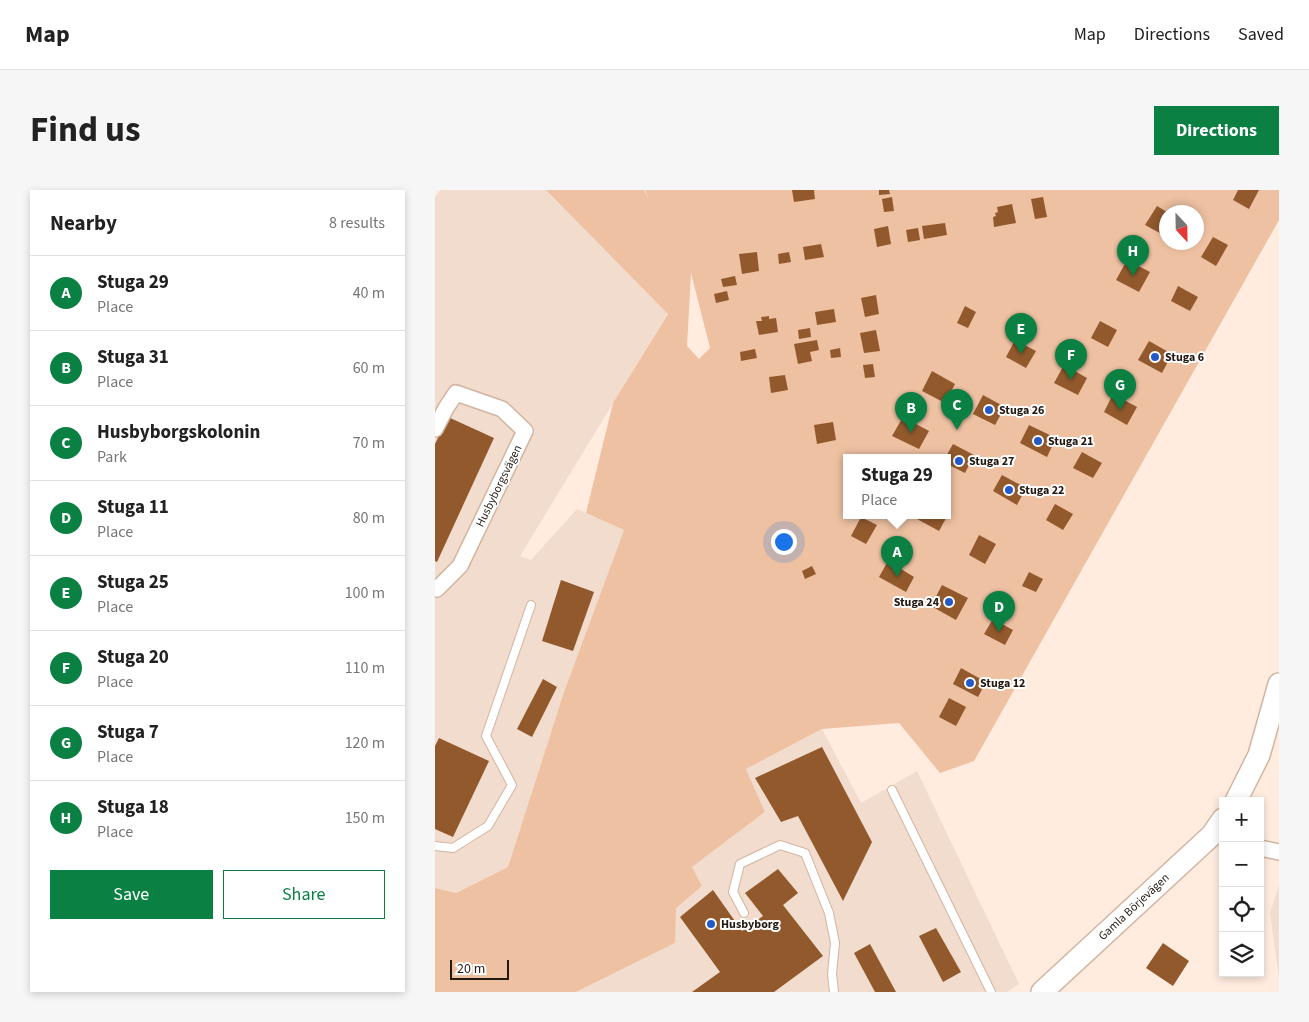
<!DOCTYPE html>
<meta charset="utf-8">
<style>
body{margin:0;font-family:"Source Sans 3",sans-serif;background:#f6f6f6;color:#222}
.controls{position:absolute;right:15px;bottom:15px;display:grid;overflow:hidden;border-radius:0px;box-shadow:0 2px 8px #0003}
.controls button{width:45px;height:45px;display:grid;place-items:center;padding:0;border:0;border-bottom:1px solid #e0e0e0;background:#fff;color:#222;font:25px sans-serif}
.compass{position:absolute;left:724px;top:15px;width:45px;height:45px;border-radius:50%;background:#fff;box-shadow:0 2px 8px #0003;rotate:158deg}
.scale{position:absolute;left:15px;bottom:12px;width:59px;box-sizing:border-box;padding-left:5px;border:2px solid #241911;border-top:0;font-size:14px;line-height:18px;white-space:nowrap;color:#241911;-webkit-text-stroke:4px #fff;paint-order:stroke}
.you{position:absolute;left:348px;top:351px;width:18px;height:18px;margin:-12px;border:4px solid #fff;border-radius:50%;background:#1a73e8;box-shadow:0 0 0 8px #1a73e833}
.badge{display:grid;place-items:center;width:32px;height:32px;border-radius:50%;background:#0b8043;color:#fff;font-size:16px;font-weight:700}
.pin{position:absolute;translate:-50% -41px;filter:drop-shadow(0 1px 2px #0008)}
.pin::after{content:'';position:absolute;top:26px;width:18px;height:15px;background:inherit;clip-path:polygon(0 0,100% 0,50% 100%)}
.popup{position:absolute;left:408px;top:264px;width:108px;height:65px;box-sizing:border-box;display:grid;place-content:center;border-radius:0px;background:#fff;filter:drop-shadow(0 1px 4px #0005);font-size:16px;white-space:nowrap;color:#767676}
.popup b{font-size:19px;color:#222}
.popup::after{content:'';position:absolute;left:50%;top:100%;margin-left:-10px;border:10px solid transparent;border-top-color:#fff}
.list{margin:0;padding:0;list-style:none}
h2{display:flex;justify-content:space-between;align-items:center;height:65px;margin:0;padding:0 20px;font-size:21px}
h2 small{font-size:16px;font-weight:400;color:#767676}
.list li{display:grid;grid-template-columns:32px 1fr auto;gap:15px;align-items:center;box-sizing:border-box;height:75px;padding:0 20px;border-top:1px solid #e0e0e0}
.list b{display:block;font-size:19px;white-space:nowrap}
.list p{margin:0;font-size:16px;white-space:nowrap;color:#767676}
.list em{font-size:16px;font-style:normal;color:#767676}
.actions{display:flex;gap:10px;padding:15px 20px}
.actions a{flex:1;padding:11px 0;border:1px solid #0b8043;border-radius:0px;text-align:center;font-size:18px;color:#0b8043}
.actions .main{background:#0b8043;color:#fff}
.icon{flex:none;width:28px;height:28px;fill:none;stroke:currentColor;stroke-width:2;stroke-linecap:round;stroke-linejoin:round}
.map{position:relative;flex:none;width:844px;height:802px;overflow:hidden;border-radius:0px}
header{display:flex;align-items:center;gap:30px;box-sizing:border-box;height:70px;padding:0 25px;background:#fff;border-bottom:1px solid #e0e0e0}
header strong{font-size:24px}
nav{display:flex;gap:28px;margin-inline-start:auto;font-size:18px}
.intro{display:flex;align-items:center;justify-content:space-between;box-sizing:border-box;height:120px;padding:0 30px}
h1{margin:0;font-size:35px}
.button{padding:12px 22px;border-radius:0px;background:#0b8043;color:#fff;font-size:18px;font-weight:700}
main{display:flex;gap:30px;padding:0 30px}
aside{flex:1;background:#fff;border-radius:0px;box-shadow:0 2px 8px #0003}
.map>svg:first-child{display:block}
</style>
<header>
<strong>Map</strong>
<nav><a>Map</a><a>Directions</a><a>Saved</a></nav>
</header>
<div class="intro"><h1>Find us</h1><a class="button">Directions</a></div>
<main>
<aside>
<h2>Nearby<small>8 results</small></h2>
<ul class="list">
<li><span class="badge">A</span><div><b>Stuga 29</b><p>Place</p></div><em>40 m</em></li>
<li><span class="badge">B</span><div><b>Stuga 31</b><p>Place</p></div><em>60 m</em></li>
<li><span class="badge">C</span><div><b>Husbyborgskolonin</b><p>Park</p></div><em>70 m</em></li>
<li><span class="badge">D</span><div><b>Stuga 11</b><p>Place</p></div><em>80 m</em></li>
<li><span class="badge">E</span><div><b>Stuga 25</b><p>Place</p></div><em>100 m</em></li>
<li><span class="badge">F</span><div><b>Stuga 20</b><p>Place</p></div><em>110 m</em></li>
<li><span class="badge">G</span><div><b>Stuga 7</b><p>Place</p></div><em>120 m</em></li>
<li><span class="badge">H</span><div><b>Stuga 18</b><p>Place</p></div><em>150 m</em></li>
</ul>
<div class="actions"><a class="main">Save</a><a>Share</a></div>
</aside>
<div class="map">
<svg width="844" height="802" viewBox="0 0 844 802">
<rect width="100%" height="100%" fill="#ffecdf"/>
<g fill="#f2dccd">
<path d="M 5,0 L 111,0 L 233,123 L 85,366 L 96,370 L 142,319 L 189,340 L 129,502 L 73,677 L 21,703 L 0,698 L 0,7 Z"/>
<path d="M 387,539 L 426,613 L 482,581 L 584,794 L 572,802 L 141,802 L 240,753 L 240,718 L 267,696 L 257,677 L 330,622 L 311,579 Z"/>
<path d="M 844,695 L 844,788 L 835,723 Z"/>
</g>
<path fill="#eec1a2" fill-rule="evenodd" d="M 111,0 L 209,0 L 213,7 L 210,0 L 844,0 L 844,30 L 539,571 L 505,583 L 464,533 L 387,539 L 311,579 L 330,622 L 257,677 L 267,696 L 241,718 L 240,753 L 141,802 L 0,802 L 0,698 L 21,703 L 73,677 L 129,502 L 189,340 L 151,323 L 178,213 L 233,124 ZM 732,22 L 762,22 L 762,52 L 732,52 ZM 256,83 L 275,158 L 264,169 L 252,156 ZM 412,268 L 512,268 L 512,326 L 412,326 Z"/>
<g fill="#92592d">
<path d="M 357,0 L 379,0 L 380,9 L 359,12 Z"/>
<path d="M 444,0 L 454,0 L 455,4 L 444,5 Z"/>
<path d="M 803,0 L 824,0 L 814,19 L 798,10 Z"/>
<path d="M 457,7 L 459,21 L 449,22 L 447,9 Z"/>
<path d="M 608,7 L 612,27 L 600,29 L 596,9 Z"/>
<path d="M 577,14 L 581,33 L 559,37 L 558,27 L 561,26 L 560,23 L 563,22 L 562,17 Z"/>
<path d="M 722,16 L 732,22 L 732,47 L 710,35 Z"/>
<path d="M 510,33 L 512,45 L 489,49 L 487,36 Z"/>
<path d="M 453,36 L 456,54 L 442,57 L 439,39 Z"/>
<path d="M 483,38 L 485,50 L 473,52 L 471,40 Z"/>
<path d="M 778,47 L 793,55 L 781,76 L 766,67 Z"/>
<path d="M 386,54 L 389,67 L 370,70 L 368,57 Z"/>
<path d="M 322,62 L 324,81 L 307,84 L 304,64 Z"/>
<path d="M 354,62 L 356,72 L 344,74 L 343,64 Z"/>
<path d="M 692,70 L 715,82 L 704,102 L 681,90 Z"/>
<path d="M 300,86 L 302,95 L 288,97 L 286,89 Z"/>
<path d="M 743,96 L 763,107 L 755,121 L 736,111 Z"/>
<path d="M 292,101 L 294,110 L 281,113 L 279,104 Z"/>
<path d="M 441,105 L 444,124 L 430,127 L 426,108 Z"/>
<path d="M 530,116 L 541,122 L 533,138 L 522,133 Z"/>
<path d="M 399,119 L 401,132 L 382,135 L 380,122 Z"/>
<path d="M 334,126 L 334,129 L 341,128 L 343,142 L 324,145 L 321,131 L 327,131 L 326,127 Z"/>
<path d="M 665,131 L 682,140 L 673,157 L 656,148 Z"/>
<path d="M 375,138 L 376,147 L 364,149 L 363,140 Z"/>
<path d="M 441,140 L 445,161 L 429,163 L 425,143 Z"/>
<path d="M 382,150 L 384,160 L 375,162 L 377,171 L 363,174 L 359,154 Z"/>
<path d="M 580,150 L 601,161 L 591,178 L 571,167 Z"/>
<path d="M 714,151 L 737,164 L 727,183 L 703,170 Z"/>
<path d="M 405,158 L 406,167 L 396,168 L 395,160 Z"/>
<path d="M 320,159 L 322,168 L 306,171 L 305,162 Z"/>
<path d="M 438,174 L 440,187 L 430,188 L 428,175 Z"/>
<path d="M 629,175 L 652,188 L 643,205 L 619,193 Z"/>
<path d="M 497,181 L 520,194 L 510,213 L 487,201 Z"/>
<path d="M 350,185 L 353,200 L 336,203 L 334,187 Z"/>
<path d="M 678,204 L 702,217 L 692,235 L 669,222 Z"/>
<path d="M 548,205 L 570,217 L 560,235 L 538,224 Z"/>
<path d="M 13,227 L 59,248 L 2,372 L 0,371 L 0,254 Z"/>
<path d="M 468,227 L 494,241 L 484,259 L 457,246 Z"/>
<path d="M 398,232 L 401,250 L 382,254 L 379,235 Z"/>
<path d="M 594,235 L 621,248 L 612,267 L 585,253 Z"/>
<path d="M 518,254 L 539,265 L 530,283 L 512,274 L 512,268 L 510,268 Z"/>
<path d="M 647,262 L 667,273 L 658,288 L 638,278 Z"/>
<path d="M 567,285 L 591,298 L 582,315 L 558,301 Z"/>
<path d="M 620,314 L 638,324 L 628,340 L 611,330 Z"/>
<path d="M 512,319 L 515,321 L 504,341 L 482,329 L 484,326 L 512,326 Z"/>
<path d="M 426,327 L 442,335 L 431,354 L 416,346 Z"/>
<path d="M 544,345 L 561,354 L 550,374 L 534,365 Z"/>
<path d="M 453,371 L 479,387 L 471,402 L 444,387 Z"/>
<path d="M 377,376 L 381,384 L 370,389 L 367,381 Z"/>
<path d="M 594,382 L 608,389 L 601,402 L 587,396 Z"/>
<path d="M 126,390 L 159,402 L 138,461 L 107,451 Z"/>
<path d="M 507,395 L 533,408 L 521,430 L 496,416 Z"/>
<path d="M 558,429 L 578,440 L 570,455 L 549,444 Z"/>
<path d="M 526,478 L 551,492 L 543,507 L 518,494 Z"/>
<path d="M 108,489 L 122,497 L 97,547 L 82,539 Z"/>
<path d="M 514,508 L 531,517 L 521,536 L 504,527 Z"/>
<path d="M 4,548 L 54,571 L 18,647 L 0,639 L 0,556 Z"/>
<path d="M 387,557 L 437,652 L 408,711 L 363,626 L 346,632 L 320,588 Z"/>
<path d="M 343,679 L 363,703 L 348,715 L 388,766 L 339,802 L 257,802 L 285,782 L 245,727 L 278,700 L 307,741 L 328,726 L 310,703 Z"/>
<path d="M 501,738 L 526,782 L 508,792 L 484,746 Z"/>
<path d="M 728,753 L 754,771 L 738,796 L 711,778 Z"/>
<path d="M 435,754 L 461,802 L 440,802 L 419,763 Z"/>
</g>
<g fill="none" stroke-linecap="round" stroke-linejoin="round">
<g stroke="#d2b4a0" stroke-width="10">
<g id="lane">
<path d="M 457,600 L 556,802"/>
<path d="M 0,656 L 18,658 L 53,636 L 77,595 L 51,546 L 96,415"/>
<path d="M 309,723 L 298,702 L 305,674 L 345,655 L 370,663 L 394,723 L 400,753 L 397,784 L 399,802"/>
</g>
</g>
<g stroke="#d2b4a0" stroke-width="18">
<g id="street">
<path d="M 0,239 L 11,218 L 21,203 L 67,219 L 90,241 L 25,376 L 2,399 L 0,398"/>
<path d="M 825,658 L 844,662"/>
</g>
</g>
<g stroke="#d2b4a0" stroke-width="24">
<g id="secondary">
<path d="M 801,611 L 824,565 L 844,494"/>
<path d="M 607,802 L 777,645 L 788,629"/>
</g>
</g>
<use href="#lane" stroke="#fff" stroke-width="8"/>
<use href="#street" stroke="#fff" stroke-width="15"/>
<use href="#secondary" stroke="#fff" stroke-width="21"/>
</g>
<g fill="#245ac7" stroke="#fff" stroke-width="2">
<circle cx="720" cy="167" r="5"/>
<circle cx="554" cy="220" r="5"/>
<circle cx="603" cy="251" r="5"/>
<circle cx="524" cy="271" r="5"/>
<circle cx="574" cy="300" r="5"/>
<circle cx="514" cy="412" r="5"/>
<circle cx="535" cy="493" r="5"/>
<circle cx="276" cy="734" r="5"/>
</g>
<g text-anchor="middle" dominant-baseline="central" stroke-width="4" stroke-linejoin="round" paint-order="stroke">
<g font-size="12" font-weight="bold" fill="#241911" stroke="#fff" text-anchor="start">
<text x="730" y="167">Stuga 6</text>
<text x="564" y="220">Stuga 26</text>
<text x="613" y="251">Stuga 21</text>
<text x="534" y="271">Stuga 27</text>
<text x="584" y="300">Stuga 22</text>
<text x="504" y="412" text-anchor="end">Stuga 24</text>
<text x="545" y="493">Stuga 12</text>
<text x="286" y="734">Husbyborg</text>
</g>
<g font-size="12" fill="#241911" stroke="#fff">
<text transform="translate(64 296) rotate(-64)">Husbyborgsvägen</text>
<text transform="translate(699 717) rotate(-43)">Gamla Börjevägen</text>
</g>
</g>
</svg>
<div class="controls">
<button>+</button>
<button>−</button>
<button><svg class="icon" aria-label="locate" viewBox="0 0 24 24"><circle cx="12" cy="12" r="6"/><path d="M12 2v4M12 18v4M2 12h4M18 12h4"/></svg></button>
<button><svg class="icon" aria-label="layers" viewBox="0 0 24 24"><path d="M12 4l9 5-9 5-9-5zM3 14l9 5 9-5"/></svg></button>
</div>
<svg class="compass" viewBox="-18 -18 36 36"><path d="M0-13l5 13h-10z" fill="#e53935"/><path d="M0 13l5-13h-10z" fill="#767676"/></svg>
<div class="scale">20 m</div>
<div class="you"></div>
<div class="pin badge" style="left:462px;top:387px">A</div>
<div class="popup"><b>Stuga 29</b>Place</div>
<div class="pin badge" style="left:476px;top:243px">B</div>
<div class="pin badge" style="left:522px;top:240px">C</div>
<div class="pin badge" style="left:564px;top:442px">D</div>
<div class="pin badge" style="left:586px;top:164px">E</div>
<div class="pin badge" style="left:636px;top:190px">F</div>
<div class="pin badge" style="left:685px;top:220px">G</div>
<div class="pin badge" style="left:698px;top:86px">H</div>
</div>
</main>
